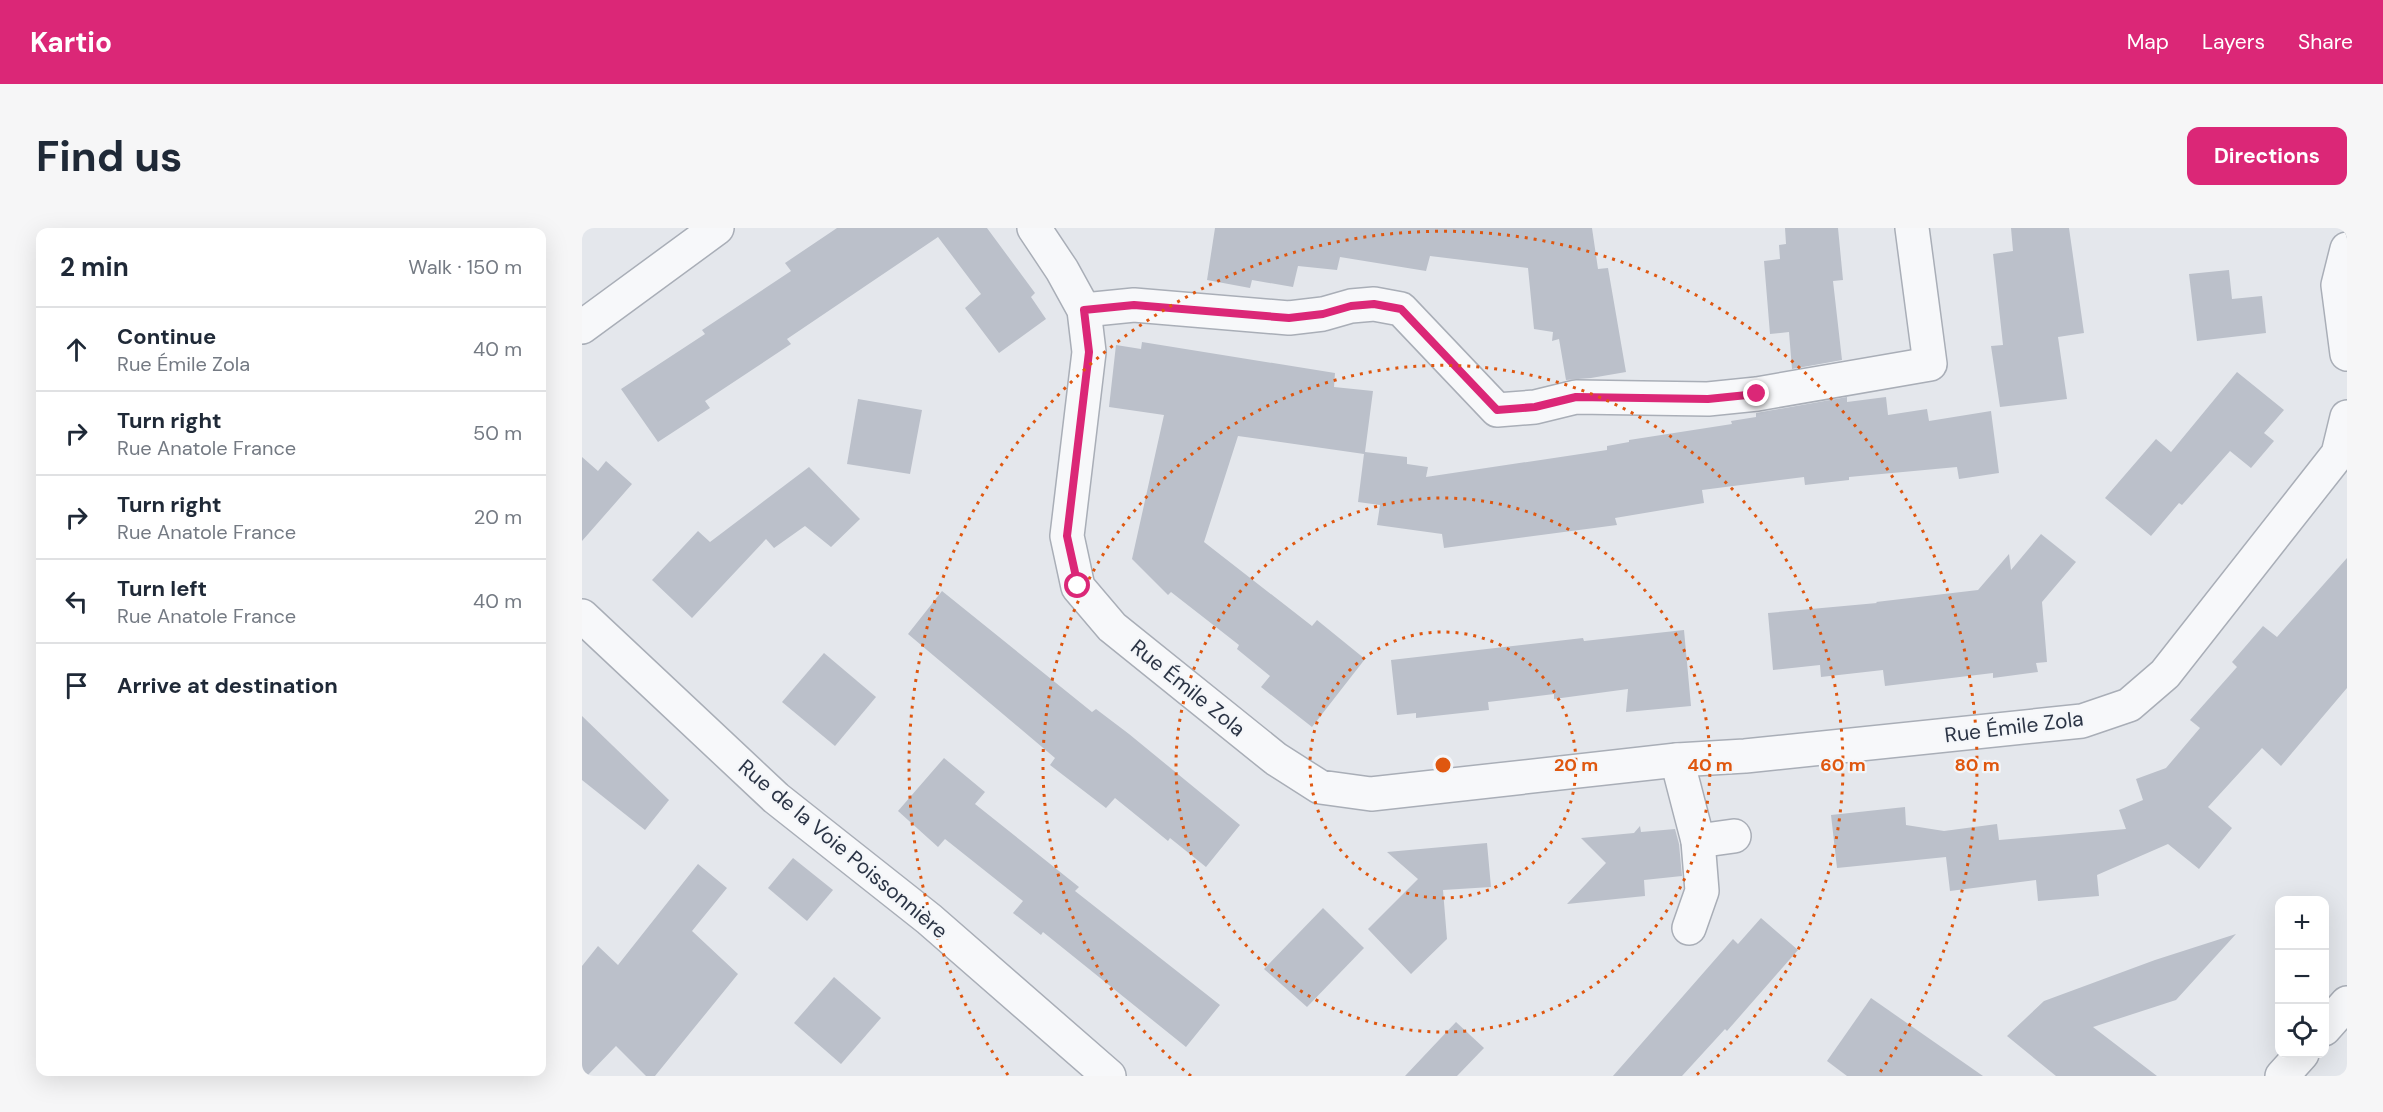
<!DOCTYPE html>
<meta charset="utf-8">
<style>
body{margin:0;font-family:"DM Sans",sans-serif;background:#f6f6f7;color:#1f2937}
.controls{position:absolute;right:18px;bottom:18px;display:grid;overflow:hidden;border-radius:12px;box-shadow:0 6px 24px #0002}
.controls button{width:54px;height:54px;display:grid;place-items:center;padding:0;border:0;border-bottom:2px solid #e0e1e3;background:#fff;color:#1f2937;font:30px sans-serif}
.stop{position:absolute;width:18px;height:18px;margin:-14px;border:4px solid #db2777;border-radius:50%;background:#fff}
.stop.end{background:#db2777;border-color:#fff;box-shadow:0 2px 6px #0008}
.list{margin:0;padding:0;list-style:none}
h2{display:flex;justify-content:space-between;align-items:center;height:78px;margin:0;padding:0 24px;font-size:26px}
h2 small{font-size:20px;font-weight:400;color:#747a83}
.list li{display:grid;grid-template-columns:39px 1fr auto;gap:18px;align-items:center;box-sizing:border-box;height:84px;padding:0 24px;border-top:2px solid #e0e1e3}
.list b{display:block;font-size:22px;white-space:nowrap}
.list p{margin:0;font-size:20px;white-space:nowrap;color:#747a83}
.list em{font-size:20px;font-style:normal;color:#747a83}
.icon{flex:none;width:33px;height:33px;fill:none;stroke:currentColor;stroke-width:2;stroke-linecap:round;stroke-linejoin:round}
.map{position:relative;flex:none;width:1765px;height:848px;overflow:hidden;border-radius:12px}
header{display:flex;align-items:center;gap:36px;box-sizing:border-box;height:84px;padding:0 30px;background:#db2777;color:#fff}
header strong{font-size:28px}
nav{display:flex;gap:33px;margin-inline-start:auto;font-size:21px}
.intro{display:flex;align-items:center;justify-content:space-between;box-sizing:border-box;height:144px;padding:0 36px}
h1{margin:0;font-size:42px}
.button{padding:15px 27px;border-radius:12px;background:#db2777;color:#fff;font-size:21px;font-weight:700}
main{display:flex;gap:36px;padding:0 36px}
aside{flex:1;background:#fff;border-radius:12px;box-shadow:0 6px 24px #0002}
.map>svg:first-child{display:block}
</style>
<header>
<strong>Kartio</strong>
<nav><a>Map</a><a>Layers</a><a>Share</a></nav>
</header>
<div class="intro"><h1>Find us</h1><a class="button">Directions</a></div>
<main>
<aside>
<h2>2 min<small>Walk · 150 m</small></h2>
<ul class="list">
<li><svg class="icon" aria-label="ahead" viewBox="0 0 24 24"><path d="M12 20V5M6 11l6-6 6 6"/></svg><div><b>Continue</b><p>Rue Émile Zola</p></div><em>40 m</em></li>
<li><svg class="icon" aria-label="right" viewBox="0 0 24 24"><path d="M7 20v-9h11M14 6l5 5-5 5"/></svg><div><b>Turn right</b><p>Rue Anatole France</p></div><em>50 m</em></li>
<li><svg class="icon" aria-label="right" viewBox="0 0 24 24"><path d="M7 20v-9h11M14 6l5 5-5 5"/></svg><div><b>Turn right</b><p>Rue Anatole France</p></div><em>20 m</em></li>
<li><svg class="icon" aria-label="left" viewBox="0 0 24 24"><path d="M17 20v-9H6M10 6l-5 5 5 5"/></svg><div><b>Turn left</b><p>Rue Anatole France</p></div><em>40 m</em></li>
<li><svg class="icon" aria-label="arrive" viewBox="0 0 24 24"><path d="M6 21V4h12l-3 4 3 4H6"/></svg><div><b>Arrive at destination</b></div></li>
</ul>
</aside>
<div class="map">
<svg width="1765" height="848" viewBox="0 0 1765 848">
<rect width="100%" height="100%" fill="#e4e7ec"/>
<g fill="#bbc0ca">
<path d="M 255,0 L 405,0 L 453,65 L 449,69 L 464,91 L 417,125 L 383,80 L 399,66 L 356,9 L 205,111 L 209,116 L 123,173 L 128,180 L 76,214 L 39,161 L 123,106 L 120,102 L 209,43 L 203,35 Z"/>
<path d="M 633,0 L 1010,0 L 1016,41 L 1026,40 L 1044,144 L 1009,150 L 984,152 L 977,111 L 970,113 L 971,104 L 952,101 L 946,40 L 848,28 L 844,43 L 758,29 L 755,42 L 716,38 L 711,59 L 670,52 L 668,60 L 625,52 Z"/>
<path d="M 1203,0 L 1256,0 L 1261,52 L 1251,53 L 1260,132 L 1210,141 L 1207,104 L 1188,106 L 1182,33 L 1198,31 L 1197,17 L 1204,16 Z"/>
<path d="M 1429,0 L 1487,0 L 1502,105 L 1476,109 L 1485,171 L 1418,179 L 1409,118 L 1421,117 L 1411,26 L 1431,23 Z"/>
<path d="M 1647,42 L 1650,71 L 1680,68 L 1684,105 L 1615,113 L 1607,46 Z"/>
<path d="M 560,114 L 753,145 L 752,159 L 791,163 L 783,224 L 825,229 L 825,236 L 846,239 L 844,249 L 1025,222 L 1025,218 L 1047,214 L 1047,212 L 1150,196 L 1149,193 L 1174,189 L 1174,185 L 1265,169 L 1265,174 L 1304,169 L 1306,187 L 1345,181 L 1347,193 L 1409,183 L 1417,245 L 1377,251 L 1375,239 L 1267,249 L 1267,252 L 1223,257 L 1222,249 L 1120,262 L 1122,275 L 1033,290 L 1035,297 L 862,320 L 860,306 L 795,297 L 798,277 L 776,274 L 782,226 L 656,208 L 622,314 L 730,398 L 735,392 L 783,431 L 730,499 L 679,459 L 688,448 L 655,421 L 657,417 L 589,364 L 586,367 L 550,331 L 582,187 L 527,179 L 534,117 L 559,121 Z"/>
<path d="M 1655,144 L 1702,182 L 1682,205 L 1692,213 L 1669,240 L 1648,223 L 1600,277 L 1597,275 L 1569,308 L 1523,270 L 1574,211 L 1589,224 Z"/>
<path d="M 276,171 L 340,182 L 328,246 L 265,236 Z"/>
<path d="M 0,229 L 16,243 L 24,233 L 50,256 L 0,313 Z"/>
<path d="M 227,239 L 278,291 L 249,319 L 223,298 L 192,320 L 184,311 L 110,390 L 70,352 L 116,303 L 128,314 Z"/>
<path d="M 1459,306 L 1494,334 L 1460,374 L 1465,434 L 1454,435 L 1456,444 L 1411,450 L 1411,445 L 1303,458 L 1301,442 L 1239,449 L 1238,437 L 1191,442 L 1186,385 L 1295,375 L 1294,374 L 1396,362 L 1427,326 L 1429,342 Z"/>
<path d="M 1765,330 L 1765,460 L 1699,538 L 1680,520 L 1626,579 L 1650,600 L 1617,641 L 1586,616 L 1515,647 L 1517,668 L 1456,673 L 1454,652 L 1368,663 L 1364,629 L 1255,640 L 1249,587 L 1323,579 L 1324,597 L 1362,603 L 1415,596 L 1417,612 L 1544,601 L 1537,582 L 1561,572 L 1554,551 L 1584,540 L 1618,500 L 1608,492 L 1655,439 L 1650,434 L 1681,398 L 1695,409 Z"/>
<path d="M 360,363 L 510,484 L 514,481 L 547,506 L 658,597 L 624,639 L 588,610 L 586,613 L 533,570 L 524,580 L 468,537 L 473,530 L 326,406 Z"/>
<path d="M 1102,402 L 1109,478 L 1044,484 L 1046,461 L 972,471 L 972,466 L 906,474 L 907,482 L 834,490 L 834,485 L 815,487 L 809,432 L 1001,410 L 1002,413 Z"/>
<path d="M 242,425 L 294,469 L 253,518 L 200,474 Z"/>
<path d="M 0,488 L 87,572 L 63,602 L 0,552 Z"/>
<path d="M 362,530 L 403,564 L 393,576 L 497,659 L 493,663 L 638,777 L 604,819 L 461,704 L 459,707 L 431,685 L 441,673 L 363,611 L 356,619 L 316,583 Z"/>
<path d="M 1058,598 L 1059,604 L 1093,601 L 1097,616 L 1100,648 L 1062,652 L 1063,668 L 985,676 L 1024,635 L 999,610 L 1052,605 Z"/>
<path d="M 905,615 L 909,659 L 861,662 L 865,711 L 829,746 L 786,701 L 836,651 L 805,624 Z"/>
<path d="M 211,630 L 251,662 L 225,693 L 186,660 Z"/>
<path d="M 116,636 L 145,660 L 110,703 L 156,746 L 73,848 L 64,848 L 34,818 L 5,848 L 0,848 L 0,738 L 16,718 L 36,737 Z"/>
<path d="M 741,680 L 782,720 L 725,779 L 682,741 Z"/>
<path d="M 1179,690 L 1216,722 L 1145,803 L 1143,801 L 1100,848 L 1031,848 L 1151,711 L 1156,716 Z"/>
<path d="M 1654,706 L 1594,772 L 1511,799 L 1575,848 L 1474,848 L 1425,808 L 1462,773 L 1573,732 Z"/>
<path d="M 252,749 L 299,790 L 259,836 L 212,795 Z"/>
<path d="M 1289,770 L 1401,848 L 1265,848 L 1245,833 Z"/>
<path d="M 874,794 L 902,820 L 875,848 L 823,848 Z"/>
</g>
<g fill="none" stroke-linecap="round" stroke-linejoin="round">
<g stroke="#a9aeb7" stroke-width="36">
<g id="street">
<path d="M 452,0 L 480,42 L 502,82 L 507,124 L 485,308 L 496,359 L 530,399 L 694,531 L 738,559 L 789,566 L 1095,532 L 1163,528 L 1500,493 L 1547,477 L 1583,446 L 1756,226 L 1765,189"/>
<path d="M 1765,21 L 1756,57 L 1765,126"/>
<path d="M 502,82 L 552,77 L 707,90 L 741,86 L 769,78 L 792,76 L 819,81 L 915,182 L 953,179 L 994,169 L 1126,171 L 1175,166 L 1348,136 L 1330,0"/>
<path d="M 0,99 L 135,0"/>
<path d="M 0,388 L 194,570 L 347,691 L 527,848"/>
<path d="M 1095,532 L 1116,613 L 1120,663 L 1107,700"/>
<path d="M 1116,613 L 1152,608"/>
<path d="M 1742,801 L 1765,775"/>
<path d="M 1700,848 L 1720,826"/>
</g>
</g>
<use href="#street" stroke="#f7f8fa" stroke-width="33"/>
</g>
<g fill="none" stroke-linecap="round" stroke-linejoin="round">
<path stroke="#db2777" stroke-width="8" d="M 496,358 L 485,308 L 507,124 L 502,82 L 552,77 L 707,90 L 741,86 L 769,78 L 792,76 L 819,81 L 915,182 L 953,179 L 994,169 L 1126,171 L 1175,166"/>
</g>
<g fill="none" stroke="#df570f" stroke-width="3" stroke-dasharray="3 6">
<circle cx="861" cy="537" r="133"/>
<circle cx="861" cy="537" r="267"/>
<path d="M609 848A400 400 0 1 1 1113 848"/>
<path d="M426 847A534 534 0 1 1 1296 847"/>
</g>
<g text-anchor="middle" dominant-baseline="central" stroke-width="4.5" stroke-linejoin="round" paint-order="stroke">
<g font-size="21" fill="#2b3445" stroke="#f4f6f9">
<text transform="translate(606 460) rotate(39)">Rue Émile Zola</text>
<text transform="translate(1432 499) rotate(-7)">Rue Émile Zola</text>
<text transform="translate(261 621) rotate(40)">Rue de la Voie Poissonnière</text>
</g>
</g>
<circle cx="861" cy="537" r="9" fill="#df570f" stroke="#f4f6f9" stroke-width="3"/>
<g font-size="18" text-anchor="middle" font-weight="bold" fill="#df570f" stroke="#f4f6f9" stroke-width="4.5" stroke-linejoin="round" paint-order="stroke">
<text x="994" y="543">20 m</text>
<text x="1128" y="543">40 m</text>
<text x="1261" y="543">60 m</text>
<text x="1395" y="543">80 m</text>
</g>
</svg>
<div class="controls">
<button>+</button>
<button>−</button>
<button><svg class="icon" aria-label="locate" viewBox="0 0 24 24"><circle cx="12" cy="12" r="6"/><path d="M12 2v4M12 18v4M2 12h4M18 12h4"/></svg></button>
</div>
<div class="stop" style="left:496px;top:358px"></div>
<div class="stop end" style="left:1175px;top:166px"></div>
</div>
</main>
